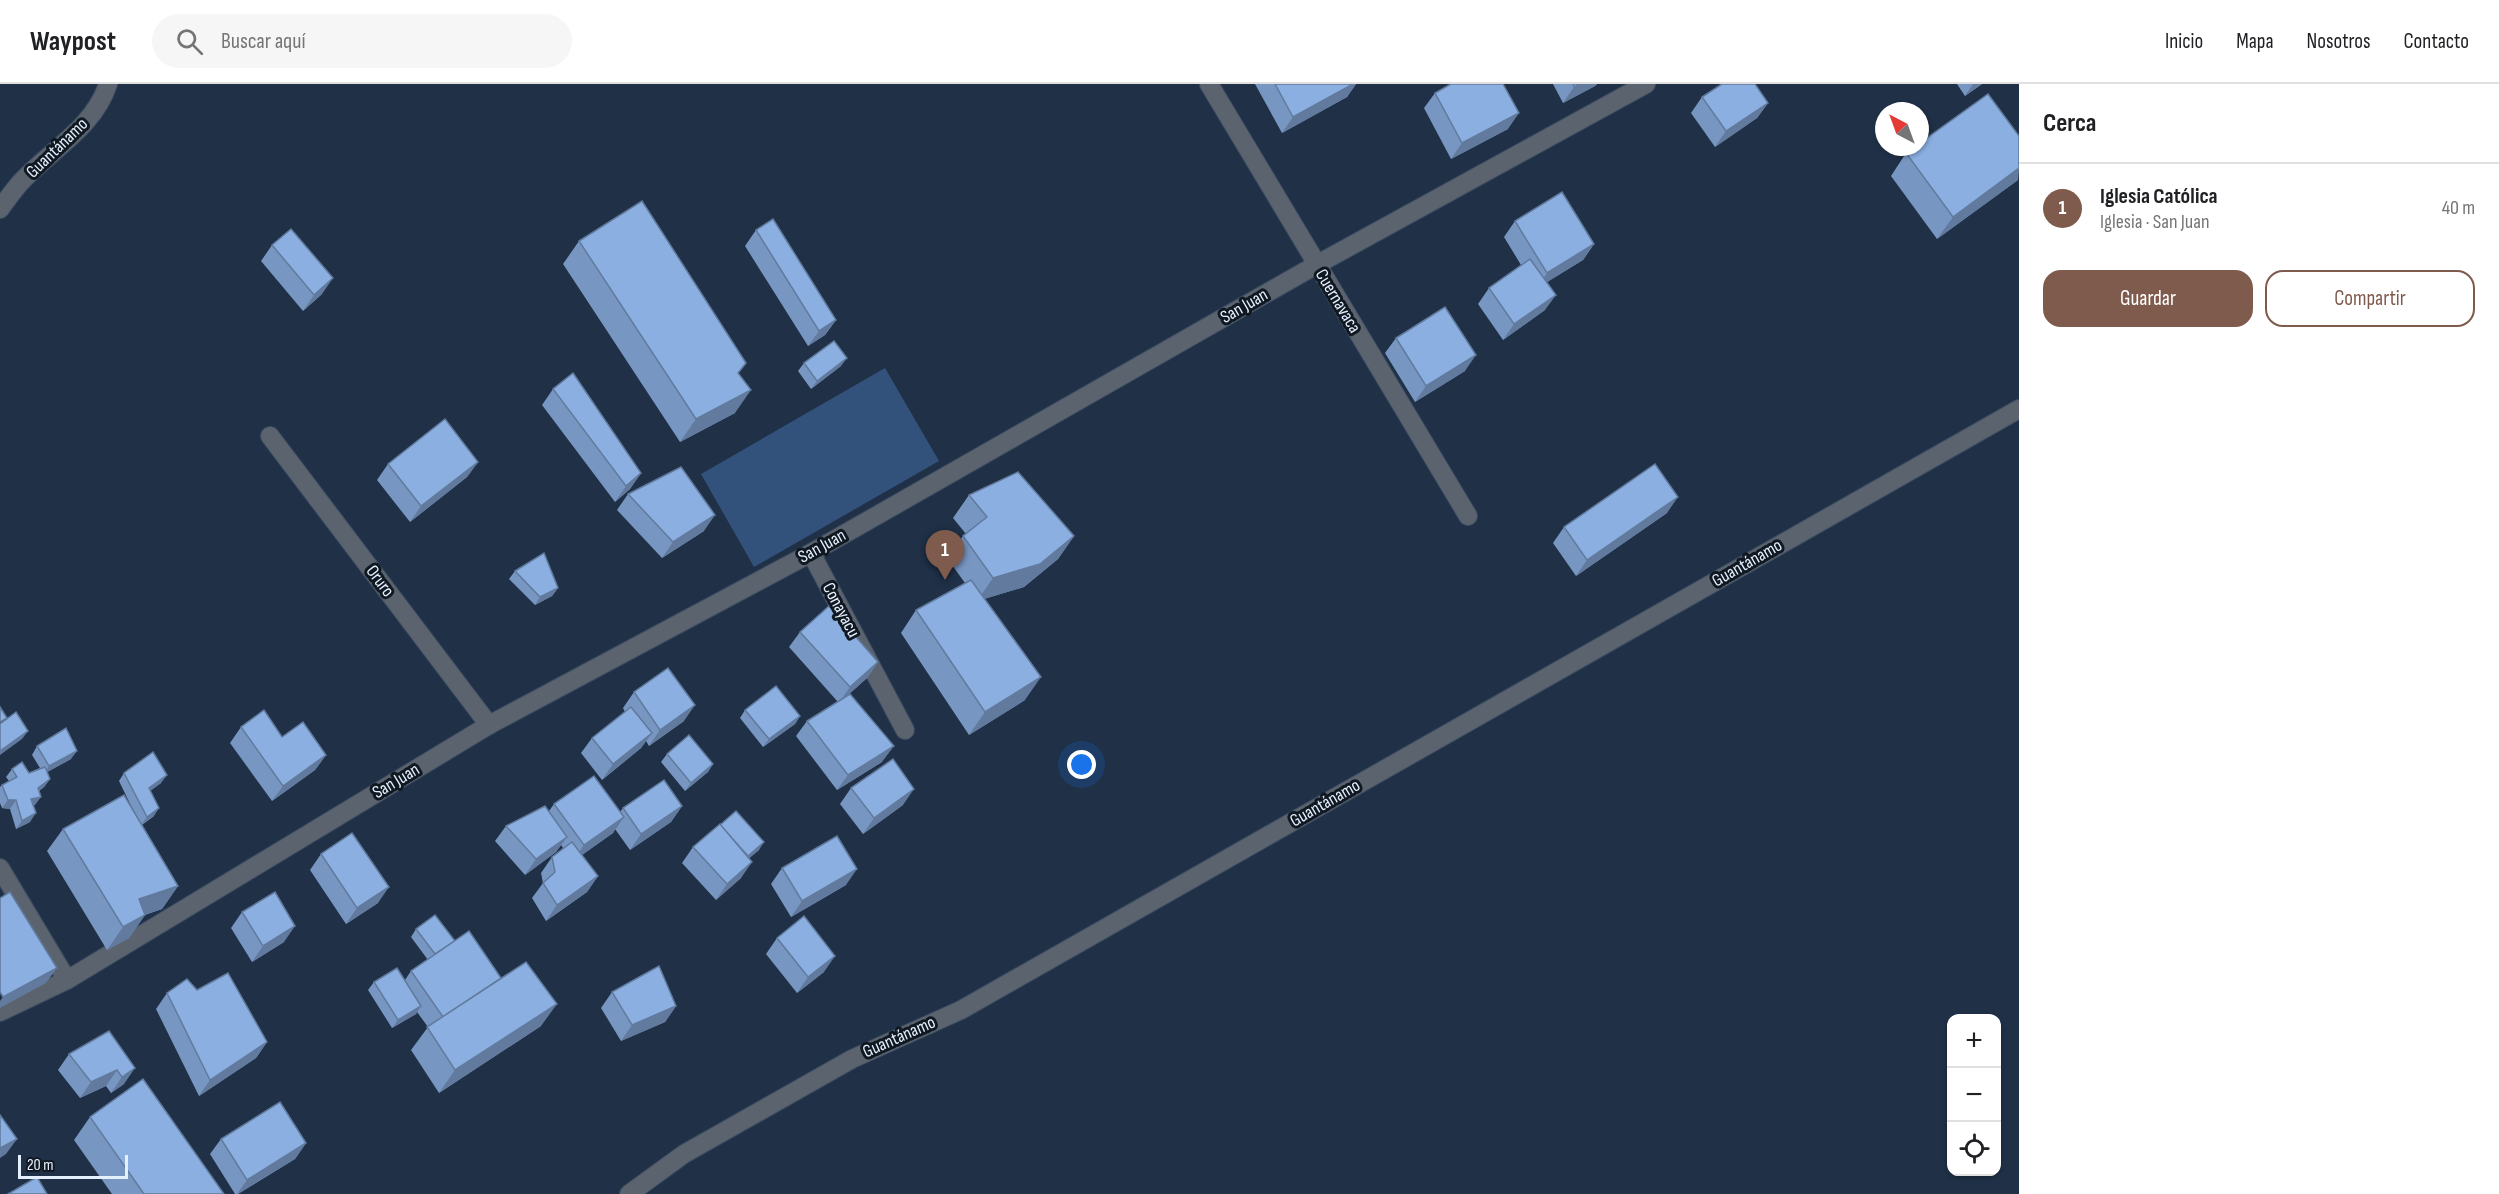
<!DOCTYPE html>
<html lang="es">
<meta charset="utf-8">
<style>
body{margin:0;font-family:"Sofia Sans Condensed",sans-serif;background:#f6f6f6;color:#202124}
.controls{position:absolute;right:18px;bottom:18px;display:grid;overflow:hidden;border-radius:12px;box-shadow:0 2px 4px #0004}
.controls button{width:54px;height:54px;display:grid;place-items:center;padding:0;border:0;border-bottom:2px solid #e0e0e0;background:#fff;color:#202124;font:30px sans-serif}
.compass{position:absolute;left:1875px;top:18px;width:54px;height:54px;border-radius:50%;background:#fff;box-shadow:0 2px 4px #0004;rotate:319deg}
.scale{position:absolute;left:18px;bottom:15px;width:110px;box-sizing:border-box;padding-left:6px;border:3px solid #e5f0ff;border-top:0;font-size:16px;line-height:21px;white-space:nowrap;color:#e5f0ff;-webkit-text-stroke:4px #101822;paint-order:stroke}
.you{position:absolute;left:1082px;top:681px;width:21px;height:21px;margin:-15px;border:4px solid #fff;border-radius:50%;background:#1a73e8;box-shadow:0 0 0 9px #1a73e833}
.badge{display:grid;place-items:center;width:39px;height:39px;border-radius:50%;background:#7e5b4c;color:#fff;font-size:20px;font-weight:700}
.pin{position:absolute;translate:-50% -50px;filter:drop-shadow(0 2px 3px #0008)}
.pin::after{content:'';position:absolute;top:32px;width:21px;height:18px;background:inherit;clip-path:polygon(0 0,100% 0,50% 100%)}
.list{margin:0;padding:0;list-style:none}
h2{display:flex;justify-content:space-between;align-items:center;height:78px;margin:0;padding:0 24px;font-size:26px}
h2 small{font-size:20px;font-weight:400;color:#757577}
.list li{display:grid;grid-template-columns:39px 1fr auto;gap:18px;align-items:center;box-sizing:border-box;height:90px;padding:0 24px;border-top:2px solid #e0e0e0}
.list b{display:block;font-size:22px;white-space:nowrap}
.list p{margin:0;font-size:20px;white-space:nowrap;color:#757577}
.list em{font-size:20px;font-style:normal;color:#757577}
.actions{display:flex;gap:12px;padding:18px 24px}
.actions a{flex:1;padding:14px 0;border:2px solid #7e5b4c;border-radius:18px;text-align:center;font-size:21px;color:#7e5b4c}
.actions .main{background:#7e5b4c;color:#fff}
.icon{flex:none;width:33px;height:33px;fill:none;stroke:currentColor;stroke-width:2;stroke-linecap:round;stroke-linejoin:round}
.map{position:relative;flex:none;width:2019px;height:1110px;overflow:hidden}
header{display:flex;align-items:center;gap:36px;box-sizing:border-box;height:84px;padding:0 30px;background:#fff;border-bottom:2px solid #e0e0e0}
header strong{font-size:28px}
nav{display:flex;gap:33px;margin-inline-start:auto;font-size:21px}
.search{width:420px;height:54px;background:#f6f6f6;display:flex;align-items:center;gap:15px;box-sizing:border-box;padding:0 21px;border-radius:33px;color:#757577;font-size:22px}
main{display:flex}
aside{flex:1;background:#fff}
.map>svg:first-child{display:block}
</style>
<header>
<strong>Waypost</strong>
<div class="search"><svg class="icon" aria-label="search" viewBox="0 0 24 24"><circle cx="10" cy="10" r="6"/><path d="M15 15l6 6"/></svg>Buscar aquí</div>
<nav><a>Inicio</a><a>Mapa</a><a>Nosotros</a><a>Contacto</a></nav>
</header>
<main>
<div class="map">
<svg width="2019" height="1110" viewBox="0 0 2019 1110">
<rect width="100%" height="100%" fill="#1f3047"/>
<path fill="#32527b" d="M 885,284 L 939,377 L 754,483 L 701,390 Z"/>
<g fill="none" stroke-linecap="round" stroke-linejoin="round">
<g stroke="#3b4b61" stroke-width="20">
<g id="minor">
<path d="M 1209,0 L 1468,432"/>
<path d="M 0,125 C 6,117 13,107 20,99 C 49,67 94,44 108,0"/>
<path d="M 270,352 L 489,641"/>
<path d="M 811,469 L 905,646"/>
<path d="M 0,784 L 67,896"/>
<path d="M 0,928 L 67,896 L 489,641 L 811,469 L 1316,181 L 1646,0"/>
<path d="M 629,1110 L 684,1070 L 852,975 L 961,926 L 2019,325"/>
</g>
</g>
<use href="#minor" stroke="#5a636e" stroke-width="18"/>
</g>
<g fill="#7796c1">
<path d="M 1255,0 L 1356,0 L 1347,13 L 1282,49 Z"/>
<path d="M 1553,0 L 1597,0 L 1595,2 L 1563,19 Z"/>
<path d="M 1957,0 L 1982,0 L 1965,12 Z"/>
<path d="M 1435,9 L 1508,45 L 1451,75 L 1424,24 Z"/>
<path d="M 1702,13 L 1768,19 L 1757,34 L 1715,63 L 1691,29 Z"/>
<path d="M 2019,52 L 2018,96 L 1937,155 L 1891,92 L 1906,69 Z"/>
<path d="M 1515,137 L 1594,160 L 1583,176 L 1547,198 L 1545,226 L 1503,256 L 1478,220 L 1489,204 L 1521,181 L 1504,153 Z"/>
<path d="M 756,146 L 836,236 L 825,251 L 808,262 L 745,162 Z"/>
<path d="M 579,157 L 746,279 L 738,290 L 735,329 L 680,358 L 563,180 Z"/>
<path d="M 272,161 L 322,210 L 303,227 L 261,177 Z"/>
<path d="M 1396,254 L 1465,287 L 1415,318 L 1385,269 Z"/>
<path d="M 804,279 L 841,282 L 811,305 L 798,287 Z"/>
<path d="M 553,305 L 641,389 L 630,405 L 615,418 L 542,321 Z"/>
<path d="M 478,378 L 467,393 L 410,438 L 377,396 L 388,380 Z"/>
<path d="M 628,410 L 704,447 L 662,474 L 617,426 Z"/>
<path d="M 969,411 L 1074,452 L 1058,475 L 1024,503 L 984,515 L 1025,616 L 969,651 L 901,549 L 916,526 L 965,499 L 947,474 L 963,452 L 966,450 L 953,434 Z"/>
<path d="M 1667,429 L 1576,492 L 1553,459 L 1564,443 Z"/>
<path d="M 515,487 L 558,504 L 552,512 L 535,521 L 509,495 Z"/>
<path d="M 800,548 L 878,578 L 867,594 L 847,612 L 882,678 L 837,706 L 796,652 L 807,637 L 838,618 L 789,563 Z"/>
<path d="M 634,608 L 684,637 L 649,662 L 646,657 L 641,664 L 602,696 L 581,669 L 592,654 L 625,628 L 623,624 Z"/>
<path d="M 745,626 L 800,632 L 795,640 L 763,663 L 740,634 Z"/>
<path d="M 241,643 L 282,653 L 326,671 L 315,686 L 272,717 L 230,659 Z"/>
<path d="M 37,662 L 71,675 L 47,688 L 50,695 L 44,703 L 39,707 L 35,721 L 33,721 L 30,738 L 16,745 L 10,725 L 2,724 L 0,719 L 0,703 L 2,701 L 9,697 L 6,693 L 12,685 L 29,689 L 40,684 L 32,671 Z"/>
<path d="M 667,670 L 713,680 L 708,688 L 685,707 L 661,678 Z"/>
<path d="M 124,689 L 161,699 L 150,707 L 154,732 L 142,741 L 178,802 L 162,825 L 145,831 L 129,854 L 107,866 L 47,767 L 63,745 L 134,728 L 119,697 Z"/>
<path d="M 851,704 L 903,721 L 863,750 L 840,720 Z"/>
<path d="M 554,720 L 620,728 L 623,724 L 682,722 L 671,738 L 630,766 L 615,745 L 613,749 L 582,771 L 598,792 L 587,808 L 546,837 L 532,814 L 543,799 L 541,789 L 552,773 L 563,764 L 561,761 L 556,768 L 525,791 L 495,757 L 506,742 L 549,727 Z"/>
<path d="M 693,763 L 759,766 L 749,774 L 741,794 L 716,816 L 682,779 Z"/>
<path d="M 321,770 L 378,819 L 346,840 L 310,786 Z"/>
<path d="M 782,784 L 846,801 L 791,833 L 771,800 Z"/>
<path d="M 242,828 L 284,858 L 252,878 L 231,844 Z"/>
<path d="M 416,845 L 455,857 L 501,894 L 541,942 L 439,1009 L 411,966 L 428,943 L 417,928 L 416,930 L 392,944 L 368,906 L 374,898 L 405,896 L 411,887 L 428,876 L 411,853 Z"/>
<path d="M 777,854 L 824,888 L 797,909 L 766,870 Z"/>
<path d="M 197,906 L 267,958 L 256,974 L 199,1012 L 156,925 L 167,909 Z"/>
<path d="M 612,908 L 676,922 L 665,938 L 621,957 L 601,924 Z"/>
<path d="M 109,947 L 124,1000 L 111,1009 L 106,1002 L 80,1014 L 58,986 L 69,970 Z"/>
<path d="M 90,1033 L 224,1110 L 112,1110 L 74,1056 Z"/>
<path d="M 221,1055 L 306,1059 L 295,1075 L 238,1110 L 235,1110 L 210,1070 Z"/>
</g>
<g fill="#617a9d">
<path d="M 1353,0 L 1356,0 L 1347,13 L 1282,49 L 1293,33 Z"/>
<path d="M 1580,0 L 1597,0 L 1595,2 L 1563,19 L 1574,3 Z"/>
<path d="M 1973,0 L 1982,0 L 1965,12 Z"/>
<path d="M 1768,19 L 1757,34 L 1715,63 L 1726,47 Z"/>
<path d="M 1519,29 L 1508,45 L 1451,75 L 1462,59 Z"/>
<path d="M 2019,84 L 2018,96 L 1937,155 L 1953,133 Z"/>
<path d="M 1594,160 L 1583,176 L 1536,205 L 1547,189 Z"/>
<path d="M 333,194 L 322,210 L 303,227 L 314,211 Z"/>
<path d="M 1556,211 L 1545,226 L 1503,256 L 1514,240 Z"/>
<path d="M 836,236 L 825,251 L 808,262 L 819,247 Z"/>
<path d="M 1476,271 L 1465,287 L 1415,318 L 1426,302 Z"/>
<path d="M 847,274 L 841,282 L 811,305 L 817,297 Z"/>
<path d="M 751,306 L 735,329 L 680,358 L 696,335 Z"/>
<path d="M 478,378 L 467,393 L 410,438 L 421,422 Z"/>
<path d="M 641,389 L 630,405 L 615,418 L 626,402 Z"/>
<path d="M 1678,413 L 1667,429 L 1576,492 L 1587,476 Z"/>
<path d="M 715,431 L 704,447 L 662,474 L 673,458 Z"/>
<path d="M 1074,452 L 1058,475 L 1024,503 L 977,517 L 993,494 Z"/>
<path d="M 558,504 L 552,512 L 535,521 L 540,513 Z"/>
<path d="M 878,578 L 867,594 L 839,619 L 850,603 Z"/>
<path d="M 1041,593 L 1025,616 L 969,651 L 985,628 Z"/>
<path d="M 695,621 L 684,637 L 649,662 L 660,646 Z"/>
<path d="M 800,632 L 795,640 L 763,663 L 769,655 Z"/>
<path d="M 28,647 L 22,655 L 0,671 L 0,667 Z"/>
<path d="M 652,649 L 641,664 L 602,696 L 613,680 Z"/>
<path d="M 894,662 L 882,678 L 837,706 L 848,691 Z"/>
<path d="M 77,667 L 71,675 L 44,690 L 49,682 Z"/>
<path d="M 326,671 L 315,686 L 272,717 L 283,702 Z"/>
<path d="M 713,680 L 708,688 L 685,707 L 691,699 Z"/>
<path d="M 167,691 L 161,699 L 143,712 L 149,704 Z"/>
<path d="M 50,695 L 44,703 L 33,712 L 38,704 Z"/>
<path d="M 914,705 L 903,721 L 863,750 L 874,734 Z"/>
<path d="M 41,713 L 35,721 L 26,723 L 31,715 Z"/>
<path d="M 8,716 L 16,716 L 10,725 L 2,724 Z"/>
<path d="M 682,722 L 671,738 L 630,766 L 641,750 Z"/>
<path d="M 159,724 L 154,732 L 141,741 L 147,733 Z"/>
<path d="M 36,729 L 30,738 L 16,745 L 22,737 Z"/>
<path d="M 624,733 L 613,749 L 573,777 L 584,761 Z"/>
<path d="M 567,753 L 556,768 L 525,791 L 536,775 Z"/>
<path d="M 764,758 L 759,766 L 740,782 L 745,774 Z"/>
<path d="M 752,778 L 741,794 L 716,816 L 727,800 Z"/>
<path d="M 857,785 L 846,801 L 791,833 L 802,817 Z"/>
<path d="M 598,792 L 587,808 L 546,837 L 557,821 Z"/>
<path d="M 178,802 L 162,825 L 123,838 L 139,815 Z"/>
<path d="M 389,803 L 378,819 L 346,840 L 357,824 Z"/>
<path d="M 145,831 L 129,854 L 107,866 L 123,843 Z"/>
<path d="M 295,842 L 284,858 L 252,878 L 263,862 Z"/>
<path d="M 835,872 L 824,888 L 797,909 L 808,893 Z"/>
<path d="M 57,884 L 46,899 L 0,924 L 0,917 L 3,913 Z"/>
<path d="M 557,920 L 541,942 L 439,1009 L 455,986 Z"/>
<path d="M 421,922 L 416,930 L 392,944 L 398,936 Z"/>
<path d="M 676,922 L 665,938 L 621,957 L 632,941 Z"/>
<path d="M 267,958 L 256,974 L 199,1012 L 210,996 Z"/>
<path d="M 135,984 L 124,1000 L 111,1009 L 122,993 Z"/>
<path d="M 117,986 L 106,1002 L 80,1014 L 91,998 Z"/>
<path d="M 17,1055 L 6,1070 L 0,1074 L 0,1064 Z"/>
<path d="M 306,1059 L 295,1075 L 237,1110 L 247,1096 Z"/>
</g>
<g fill="#8aafe0" stroke="#617a9d" stroke-width="1.5">
<path d="M 1275,0 L 1353,0 L 1293,33 Z"/>
<path d="M 1451,0 L 1503,0 L 1519,29 L 1462,59 L 1435,9 Z"/>
<path d="M 1573,0 L 1580,0 L 1574,3 Z"/>
<path d="M 1722,0 L 1755,0 L 1768,19 L 1726,47 L 1702,13 Z"/>
<path d="M 1988,10 L 2019,52 L 2019,84 L 1953,133 L 1906,69 L 1915,63 L 1920,63 L 1920,59 Z"/>
<path d="M 1562,108 L 1594,160 L 1547,189 L 1515,137 Z"/>
<path d="M 642,117 L 746,279 L 738,289 L 751,306 L 696,335 L 579,157 Z"/>
<path d="M 773,135 L 836,236 L 819,247 L 756,146 Z"/>
<path d="M 291,145 L 333,194 L 314,211 L 272,161 Z"/>
<path d="M 1530,175 L 1556,211 L 1514,240 L 1489,204 Z"/>
<path d="M 1445,223 L 1476,271 L 1426,302 L 1396,254 Z"/>
<path d="M 834,257 L 847,274 L 817,297 L 804,279 Z"/>
<path d="M 573,289 L 641,389 L 626,402 L 553,305 Z"/>
<path d="M 445,335 L 478,378 L 421,422 L 388,380 Z"/>
<path d="M 1655,380 L 1678,413 L 1587,476 L 1564,443 Z"/>
<path d="M 681,383 L 715,431 L 673,458 L 628,410 Z"/>
<path d="M 1018,388 L 1074,452 L 1040,480 L 993,494 L 963,452 L 987,433 L 969,411 Z"/>
<path d="M 544,469 L 558,504 L 540,513 L 515,487 Z"/>
<path d="M 971,496 L 1041,593 L 985,628 L 916,526 Z"/>
<path d="M 829,522 L 878,578 L 850,603 L 800,548 Z"/>
<path d="M 668,584 L 695,621 L 660,646 L 634,608 Z"/>
<path d="M 776,602 L 800,632 L 769,655 L 745,626 Z"/>
<path d="M 850,610 L 894,662 L 848,691 L 807,637 Z"/>
<path d="M 0,623 L 7,634 L 0,638 Z"/>
<path d="M 631,623 L 652,649 L 613,680 L 592,654 Z"/>
<path d="M 264,626 L 282,653 L 303,638 L 326,671 L 283,702 L 241,643 Z"/>
<path d="M 16,628 L 28,647 L 0,667 L 0,640 Z"/>
<path d="M 66,644 L 77,667 L 49,682 L 37,662 Z"/>
<path d="M 689,651 L 713,680 L 691,699 L 667,670 Z"/>
<path d="M 153,668 L 167,691 L 149,704 L 159,724 L 147,733 L 124,689 Z"/>
<path d="M 893,675 L 914,705 L 874,734 L 851,704 Z"/>
<path d="M 22,678 L 29,689 L 45,683 L 50,695 L 38,704 L 41,713 L 31,715 L 36,729 L 22,737 L 16,716 L 8,716 L 2,701 L 17,693 L 12,685 Z"/>
<path d="M 594,692 L 624,733 L 584,761 L 554,720 Z"/>
<path d="M 664,696 L 682,722 L 641,750 L 623,724 Z"/>
<path d="M 124,711 L 178,802 L 139,815 L 145,831 L 123,843 L 63,745 Z"/>
<path d="M 545,722 L 567,753 L 536,775 L 506,742 Z"/>
<path d="M 736,727 L 764,758 L 748,772 L 720,741 Z"/>
<path d="M 720,740 L 752,778 L 727,800 L 693,763 Z"/>
<path d="M 352,749 L 389,803 L 357,824 L 321,770 Z"/>
<path d="M 837,752 L 857,785 L 802,817 L 782,784 Z"/>
<path d="M 572,758 L 598,792 L 557,821 L 543,799 L 555,788 L 552,773 Z"/>
<path d="M 10,808 L 57,884 L 3,913 L 0,908 L 0,814 Z"/>
<path d="M 275,808 L 295,842 L 263,862 L 242,828 Z"/>
<path d="M 435,831 L 455,857 L 435,870 L 416,845 Z"/>
<path d="M 804,832 L 835,872 L 808,893 L 777,854 Z"/>
<path d="M 469,847 L 501,894 L 443,933 L 411,887 Z"/>
<path d="M 526,878 L 557,920 L 455,986 L 427,943 Z"/>
<path d="M 659,882 L 676,922 L 632,941 L 612,908 Z"/>
<path d="M 397,884 L 421,922 L 398,936 L 374,898 Z"/>
<path d="M 228,889 L 267,958 L 210,996 L 167,909 L 187,895 L 197,906 Z"/>
<path d="M 109,947 L 135,984 L 122,993 L 117,986 L 91,998 L 69,970 Z"/>
<path d="M 143,995 L 224,1110 L 144,1110 L 90,1033 Z"/>
<path d="M 280,1018 L 306,1059 L 247,1096 L 221,1055 Z"/>
<path d="M 0,1031 L 17,1055 L 0,1064 Z"/>
<path d="M 37,1093 L 47,1110 L 8,1110 Z"/>
</g>
<g text-anchor="middle" dominant-baseline="central" stroke-width="6" stroke-linejoin="round" paint-order="stroke">
<g font-size="18" fill="#e5f0ff" stroke="#101822">
<text transform="translate(57 64) rotate(-44)">Guantánamo</text>
<text transform="translate(1338 217) rotate(59)">Cuernavaca</text>
<text transform="translate(1244 222) rotate(-30)">San Juan</text>
<text transform="translate(822 462) rotate(-29)">San Juan</text>
<text transform="translate(1747 479) rotate(-30)">Guantánamo</text>
<text transform="translate(380 497) rotate(53)">Oruro</text>
<text transform="translate(841 526) rotate(62)">Conayacu</text>
<text transform="translate(396 697) rotate(-31)">San Juan</text>
<text transform="translate(1325 719) rotate(-30)">Guantánamo</text>
<text transform="translate(899 953) rotate(-24)">Guantánamo</text>
</g>
</g>
</svg>
<div class="controls">
<button>+</button>
<button>−</button>
<button><svg class="icon" aria-label="locate" viewBox="0 0 24 24"><circle cx="12" cy="12" r="6"/><path d="M12 2v4M12 18v4M2 12h4M18 12h4"/></svg></button>
</div>
<svg class="compass" viewBox="-18 -18 36 36"><path d="M0-13l5 13h-10z" fill="#e53935"/><path d="M0 13l5-13h-10z" fill="#757577"/></svg>
<div class="scale">20 m</div>
<div class="you"></div>
<div class="pin badge" style="left:945px;top:496px">1</div>
</div>
<aside>
<h2>Cerca<small></small></h2>
<ul class="list">
<li><span class="badge">1</span><div><b>Iglesia Católica</b><p>Iglesia · San Juan</p></div><em>40 m</em></li>
</ul>
<div class="actions"><a class="main">Guardar</a><a>Compartir</a></div>
</aside>
</main>
